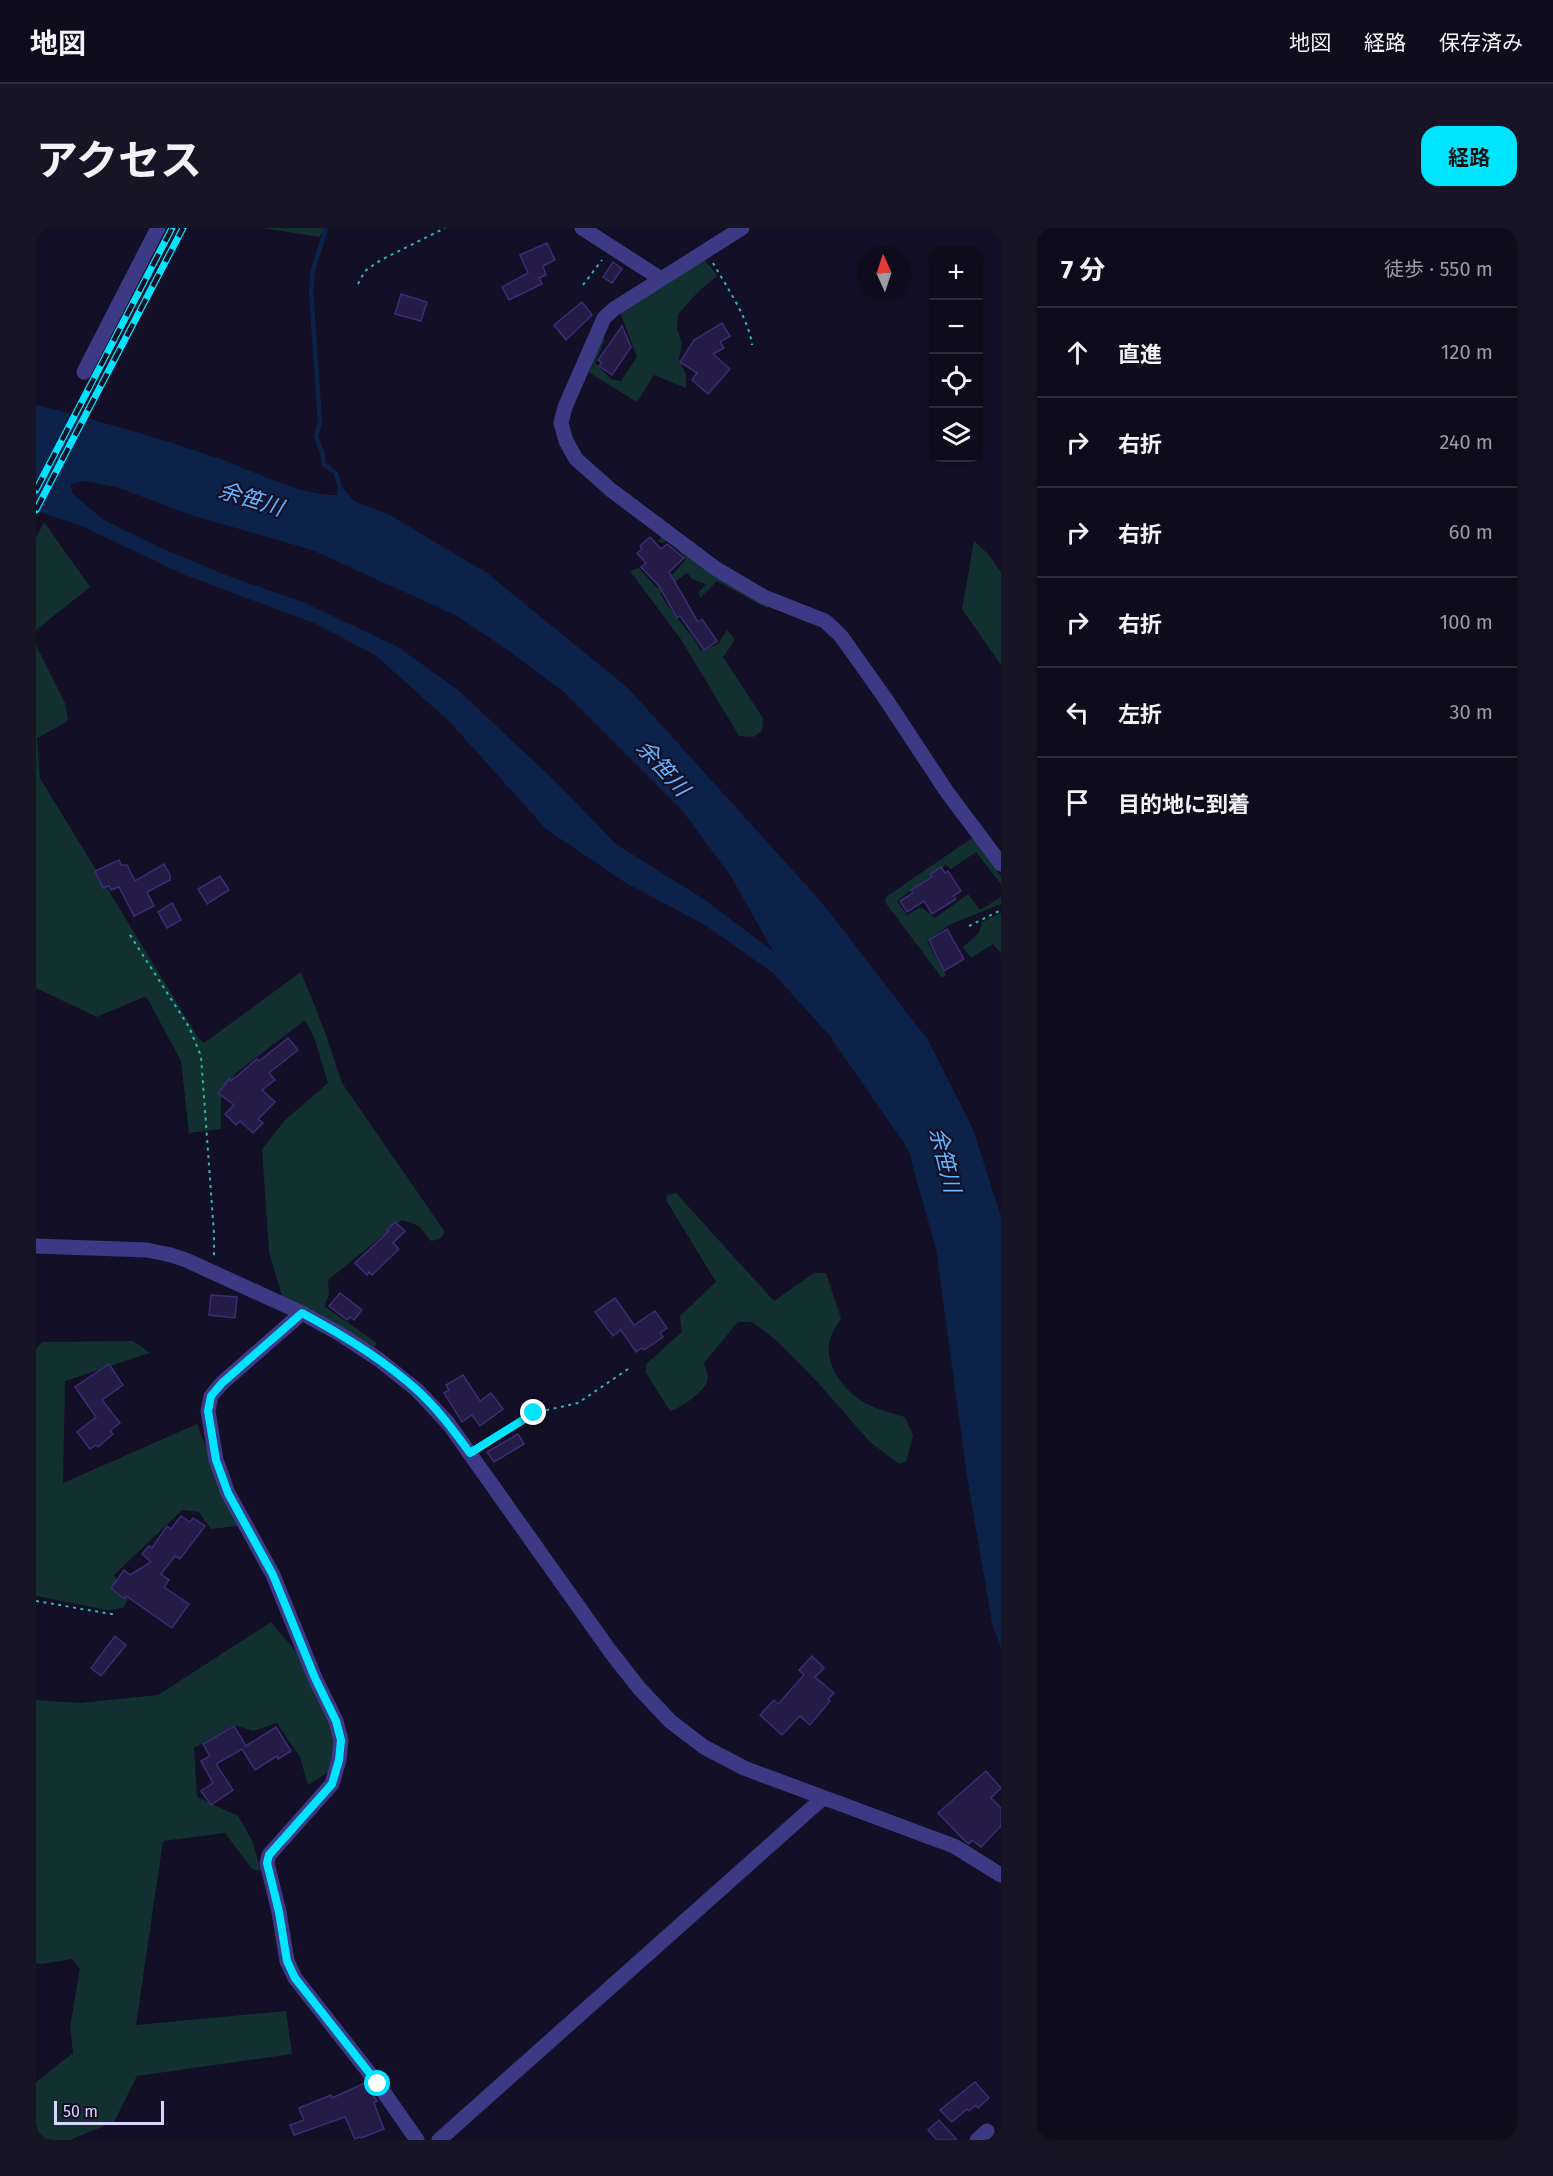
<!DOCTYPE html>
<html lang="ja">
<meta charset="utf-8">
<style>
body{margin:0;font-family:"Fira Sans","Noto Sans JP",sans-serif;background:#171425;color:#f1f3f6}
.controls{position:absolute;right:18px;top:18px;display:grid;overflow:hidden;border-radius:12px;box-shadow:0 3px 9px #0003}
.controls button{width:54px;height:54px;display:grid;place-items:center;padding:0;border:0;border-bottom:2px solid #2e2b3b;background:#0e0b1c;color:#f1f3f6;font:30px sans-serif}
.compass{position:absolute;left:821px;top:18px;width:54px;height:54px;border-radius:50%;background:#0e0b1c;box-shadow:0 3px 9px #0003;rotate:357deg}
.scale{position:absolute;left:18px;bottom:15px;width:110px;box-sizing:border-box;padding-left:6px;border:3px solid #d9d4ff;border-top:0;font-size:16px;line-height:21px;white-space:nowrap;color:#d9d4ff;-webkit-text-stroke:4px #130f26;paint-order:stroke}
.stop{position:absolute;width:18px;height:18px;margin:-14px;border:4px solid #00e5ff;border-radius:50%;background:#fff}
.stop.end{background:#00e5ff;border-color:#fff;box-shadow:0 2px 6px #0008}
.list{margin:0;padding:0;list-style:none}
h2{display:flex;justify-content:space-between;align-items:center;height:78px;margin:0;padding:0 24px;font-size:26px}
h2 small{font-size:20px;font-weight:400;color:#9b9ba3}
.list li{display:grid;grid-template-columns:39px 1fr auto;gap:18px;align-items:center;box-sizing:border-box;height:90px;padding:0 24px;border-top:2px solid #2e2b3b}
.list b{display:block;font-size:22px;white-space:nowrap}
.list em{font-size:20px;font-style:normal;color:#9b9ba3}
.icon{flex:none;width:33px;height:33px;fill:none;stroke:currentColor;stroke-width:2;stroke-linecap:round;stroke-linejoin:round}
.map{position:relative;flex:none;width:965px;height:1912px;overflow:hidden;border-radius:18px}
header{display:flex;align-items:center;gap:36px;box-sizing:border-box;height:84px;padding:0 30px;background:#0e0b1c;border-bottom:2px solid #2e2b3b}
header strong{font-size:28px}
nav{display:flex;gap:33px;margin-inline-start:auto;font-size:21px}
.intro{display:flex;align-items:center;justify-content:space-between;box-sizing:border-box;height:144px;padding:0 36px}
h1{margin:0;font-size:42px}
.button{padding:15px 27px;border-radius:18px;background:#00e5ff;color:#111;font-size:21px;font-weight:700}
main{display:flex;gap:36px;padding:0 36px}
aside{flex:1;background:#0e0b1c;border-radius:18px;box-shadow:0 3px 9px #0003}
.map>svg:first-child{display:block}
</style>
<header>
<strong>地図</strong>
<nav><a>地図</a><a>経路</a><a>保存済み</a></nav>
</header>
<div class="intro"><h1>アクセス</h1><a class="button">経路</a></div>
<main>
<div class="map">
<svg width="965" height="1912" viewBox="0 0 965 1912">
<rect width="100%" height="100%" fill="#130f26"/>
<g fill="#12302f">
<path d="M 227,0 L 289,0 L 283,9 Z"/>
<path d="M 667,31 L 678,43 L 681,48 L 664,62 L 642,86 L 641,101 L 646,115 L 643,131 L 650,147 L 650,160 L 618,147 L 601,174 L 552,144 L 564,113 L 569,111 L 559,135 L 575,151 L 585,153 L 601,129 L 584,84 Z"/>
<path d="M 8,294 L 54,359 L 0,402 L 0,310 Z"/>
<path d="M 629,305 L 735,378 L 731,380 L 681,353 L 664,370 L 663,364 L 670,356 L 656,351 L 651,345 L 624,365 C 632,380 641,389 651,402 C 657,408 661,416 665,423 L 682,416 L 691,402 L 698,410 L 697,415 L 687,429 L 727,490 L 726,503 L 717,509 L 703,508 L 644,410 L 594,343 L 603,340 L 621,360 L 632,352 L 650,331 L 633,312 L 626,315 L 622,313 Z"/>
<path d="M 938,313 L 952,326 L 965,344 L 965,437 L 926,381 Z"/>
<path d="M 0,417 L 29,475 L 32,493 L 1,510 L 4,550 L 163,811 L 168,815 L 265,744 L 289,804 L 306,855 L 409,1004 L 404,1011 L 395,1013 L 383,998 L 366,992 L 292,1052 L 293,1067 L 288,1078 L 341,1115 L 336,1121 L 246,1068 L 233,1024 L 226,921 L 249,892 L 292,855 L 278,809 L 269,792 L 200,845 L 185,870 L 185,901 L 153,905 L 145,833 L 110,768 L 61,789 L 0,760 Z"/>
<path d="M 936,610 L 965,648 L 965,656 L 940,624 L 915,641 L 910,637 L 861,673 L 871,687 L 885,679 L 899,690 L 932,666 L 944,682 L 965,669 L 965,676 L 913,697 L 891,713 L 910,747 L 906,750 L 849,674 L 850,669 Z"/>
<path d="M 965,685 L 965,725 L 957,716 L 935,730 L 927,719 L 943,705 L 946,694 Z"/>
<path d="M 640,965 L 738,1073 L 778,1045 L 790,1045 L 805,1090 C 801,1098 794,1107 793,1116 C 790,1135 805,1158 820,1169 C 834,1180 852,1184 869,1189 L 877,1207 L 870,1234 L 863,1236 L 834,1214 L 784,1157 L 740,1112 L 716,1094 L 702,1094 L 668,1135 C 670,1141 673,1149 671,1154 C 668,1163 643,1182 634,1183 L 610,1145 L 610,1136 L 646,1104 L 644,1088 L 680,1054 L 630,972 L 631,967 Z"/>
<path d="M 97,1113 L 114,1125 L 29,1153 L 27,1255 L 161,1196 L 201,1298 L 175,1301 L 163,1284 L 146,1282 L 78,1347 L 92,1371 L 87,1380 L 71,1382 L 0,1368 L 0,1121 L 6,1114 Z"/>
<path d="M 235,1394 L 269,1434 L 299,1509 L 295,1542 L 272,1557 L 264,1529 L 241,1495 L 217,1503 L 198,1497 L 158,1520 L 161,1569 L 202,1588 L 216,1612 L 225,1643 L 216,1641 L 189,1605 L 127,1613 L 100,1797 L 250,1783 L 256,1826 L 101,1848 L 78,1894 L 34,1912 L 0,1912 L 0,1854 L 37,1825 L 34,1798 L 44,1741 L 36,1731 L 6,1736 L 0,1735 L 0,1472 L 44,1475 L 122,1467 Z"/>
</g>
<path fill="#0c2248" fill-rule="evenodd" d="M 0,177 C 62,192 123,210 184,231 C 218,243 265,268 301,267 L 302,254 L 318,273 L 354,287 L 451,345 L 592,460 L 788,677 L 892,812 L 937,901 L 965,989 L 965,1420 L 956,1395 L 931,1248 L 900,1021 L 872,921 L 793,807 L 737,745 L 669,697 L 590,655 L 510,601 L 413,493 L 339,427 L 278,395 L 149,347 L 43,297 L 0,283 ZM 48,253 L 80,259 L 158,288 L 276,322 L 419,387 L 469,420 L 529,465 L 645,581 L 694,647 L 737,723 L 666,670 L 580,616 L 518,552 L 422,462 L 362,419 L 267,374 L 195,349 L 125,320 L 68,292 L 36,265 L 35,256 Z"/>
<g fill="none" stroke-linecap="round" stroke-linejoin="round">
<path stroke="#0c2248" stroke-width="4.5" d="M 290,0 L 277,42 L 275,63 L 284,194 L 280,209 L 287,227 L 288,237 L 300,245 L 304,259"/>
</g>
<g fill="#241b47" stroke="#3b2d73" stroke-width="1.5">
<path d="M 511,15 L 519,32 L 507,38 L 510,47 L 503,50 L 506,56 L 473,72 L 466,59 L 492,45 L 484,27 Z"/>
<path d="M 577,34 L 586,41 L 576,55 L 567,49 Z"/>
<path d="M 365,66 L 391,74 L 385,93 L 359,86 Z"/>
<path d="M 546,74 L 556,87 L 530,112 L 518,97 Z"/>
<path d="M 686,95 L 694,108 L 684,114 L 688,120 L 677,126 L 694,141 L 672,166 L 656,152 L 661,145 L 644,134 L 658,112 Z"/>
<path d="M 586,98 L 595,119 L 576,147 L 563,138 L 566,135 L 562,132 Z"/>
<path d="M 614,309 L 625,321 L 631,316 L 648,330 L 633,344 L 662,394 L 666,391 L 681,413 L 668,422 L 644,388 L 641,390 L 623,358 L 605,339 L 610,335 L 601,325 L 606,321 L 604,318 Z"/>
<path d="M 83,632 L 85,637 L 91,637 L 99,653 L 128,636 L 134,647 L 134,652 L 111,664 L 118,678 L 98,688 L 83,659 L 75,662 L 73,658 L 67,660 L 59,643 Z"/>
<path d="M 905,639 L 909,645 L 912,643 L 925,663 L 917,668 L 920,671 L 896,686 L 888,673 L 871,684 L 864,673 L 877,665 L 875,662 L 896,649 L 894,646 Z"/>
<path d="M 184,648 L 193,662 L 171,676 L 162,661 Z"/>
<path d="M 136,675 L 145,692 L 131,700 L 122,684 Z"/>
<path d="M 911,701 L 928,731 L 908,743 L 893,712 Z"/>
<path d="M 252,810 L 262,822 L 233,845 L 239,852 L 226,862 L 239,874 L 222,891 L 227,895 L 217,905 L 204,893 L 200,897 L 189,886 L 198,877 L 182,865 L 193,851 L 195,853 L 221,831 L 223,833 Z"/>
<path d="M 359,994 L 369,1003 L 357,1015 L 363,1021 L 336,1047 L 333,1044 L 331,1047 L 319,1035 L 353,1003 L 351,1002 Z"/>
<path d="M 304,1065 L 326,1082 L 318,1092 L 314,1089 L 311,1092 L 293,1078 Z"/>
<path d="M 175,1067 L 201,1069 L 199,1090 L 173,1087 Z"/>
<path d="M 579,1070 L 598,1097 L 619,1083 L 631,1100 L 624,1105 L 627,1109 L 608,1122 L 606,1120 L 600,1124 L 585,1102 L 577,1108 L 559,1084 Z"/>
<path d="M 73,1136 L 87,1157 L 66,1172 L 84,1195 L 74,1203 L 77,1206 L 62,1219 L 60,1217 L 54,1221 L 41,1204 L 60,1189 L 39,1159 Z"/>
<path d="M 427,1147 L 444,1173 L 455,1165 L 467,1181 L 444,1198 L 436,1187 L 426,1194 L 408,1165 L 413,1162 L 410,1157 Z"/>
<path d="M 482,1206 L 488,1216 L 458,1234 L 451,1224 Z"/>
<path d="M 145,1288 L 154,1294 L 157,1290 L 169,1298 L 144,1331 L 139,1328 L 125,1346 L 133,1352 L 128,1359 L 153,1376 L 136,1400 L 90,1368 L 88,1371 L 75,1360 L 88,1342 L 94,1347 L 115,1334 L 106,1326 L 113,1318 L 116,1320 L 131,1298 L 135,1301 Z"/>
<path d="M 79,1408 L 90,1417 L 65,1448 L 55,1440 Z"/>
<path d="M 776,1428 L 788,1440 L 779,1449 L 798,1465 L 792,1471 L 794,1473 L 774,1497 L 764,1488 L 746,1507 L 724,1487 L 738,1472 L 742,1476 L 768,1447 L 763,1442 Z"/>
<path d="M 198,1498 L 210,1518 L 240,1499 L 255,1523 L 242,1531 L 241,1528 L 219,1542 L 206,1521 L 180,1536 L 197,1562 L 175,1577 L 165,1563 L 177,1555 L 165,1533 L 174,1528 L 167,1516 Z"/>
<path d="M 950,1543 L 965,1560 L 955,1570 L 965,1580 L 965,1598 L 945,1619 L 936,1612 L 933,1616 L 930,1614 L 902,1585 Z"/>
<path d="M 939,1854 L 953,1870 L 942,1880 L 940,1877 L 933,1883 L 931,1881 L 916,1894 L 904,1882 Z"/>
<path d="M 329,1855 L 341,1873 L 338,1875 L 348,1901 L 325,1910 L 324,1909 L 319,1911 L 309,1889 L 258,1907 L 254,1897 L 268,1892 L 263,1880 L 295,1867 L 296,1870 Z"/>
<path d="M 903,1892 L 921,1912 L 901,1912 L 892,1902 Z"/>
</g>
<g fill="none" stroke-linecap="round" stroke-linejoin="round">
<g stroke="#2fb8b0" stroke-width="2" stroke-dasharray="3 4.5" stroke-linecap="butt">
<path d="M 677,35 C 690,58 713,91 716,117"/>
<path d="M 322,56 L 329,43 L 345,32 L 409,0"/>
<path d="M 547,57 L 566,32"/>
<path d="M 933,698 L 965,682"/>
<path d="M 94,707 L 153,799 L 165,828 L 178,1006 L 178,1029"/>
<path d="M 445,1218 L 498,1185 L 542,1175 L 595,1139"/>
<path d="M 0,1373 L 81,1387"/>
</g>
<g stroke="#3d3a85" stroke-width="15">
<path d="M 546,0 L 625,51"/>
<path d="M 706,0 L 578,81 L 568,90 L 529,179 L 525,195 L 530,213 L 540,231 L 575,262 L 679,340 L 728,369 L 789,393 L 805,408 L 849,470 L 911,564 L 965,636"/>
<path d="M 48,144 L 122,0"/>
<path d="M 0,1018 L 111,1022 L 135,1027 L 150,1032 L 266,1085 L 304,1106 L 342,1131 L 381,1162 L 412,1195 L 574,1423 L 603,1460 L 634,1493 L 668,1519 L 708,1540 L 918,1618 L 965,1647"/>
<path d="M 266,1085 L 186,1155 L 175,1168 L 172,1183 L 180,1232 L 192,1265 L 237,1347 L 279,1450 L 300,1493 L 305,1512 L 303,1532 L 296,1556 L 233,1627 L 231,1635 L 243,1684 L 251,1733 L 259,1750 L 342,1856 L 381,1912"/>
<path d="M 403,1912 L 787,1570"/>
<path d="M 941,1912 L 951,1903"/>
</g>
<g stroke="#00e5ff" stroke-width="7">
<g id="rail">
<path d="M 0,262 L 136,0"/>
<path d="M 0,282 L 147,0"/>
</g>
</g>
<use href="#rail" stroke="#130f26" stroke-width="4.5" stroke-dasharray="14" stroke-linecap="butt"/>
</g>
<g fill="none" stroke-linecap="round" stroke-linejoin="round">
<path stroke="#00e5ff" stroke-width="8" d="M 342,1856 L 259,1750 L 251,1733 L 243,1684 L 231,1635 L 233,1627 L 296,1556 L 303,1532 L 305,1512 L 300,1493 L 279,1450 L 237,1347 L 192,1265 L 180,1232 L 172,1183 L 175,1168 L 186,1155 L 266,1085 C 307,1107 347,1131 381,1162 C 401,1180 418,1203 434,1225 L 498,1185"/>
</g>
<g text-anchor="middle" dominant-baseline="central" stroke-width="4.5" stroke-linejoin="round" paint-order="stroke">
<g font-size="22" font-style="italic" fill="#62b6ff" stroke="#130f26">
<text transform="translate(215 271) rotate(17)">余笹川</text>
<text transform="translate(627 540) rotate(48)">余笹川</text>
<text transform="translate(909 932) rotate(76)">余笹川</text>
</g>
</g>
</svg>
<div class="controls">
<button>+</button>
<button>−</button>
<button><svg class="icon" aria-label="locate" viewBox="0 0 24 24"><circle cx="12" cy="12" r="6"/><path d="M12 2v4M12 18v4M2 12h4M18 12h4"/></svg></button>
<button><svg class="icon" aria-label="layers" viewBox="0 0 24 24"><path d="M12 4l9 5-9 5-9-5zM3 14l9 5 9-5"/></svg></button>
</div>
<svg class="compass" viewBox="-18 -18 36 36"><path d="M0-13l5 13h-10z" fill="#e53935"/><path d="M0 13l5-13h-10z" fill="#9b9ba3"/></svg>
<div class="scale">50 m</div>
<div class="stop" style="left:342px;top:1856px"></div>
<div class="stop end" style="left:498px;top:1185px"></div>
</div>
<aside>
<h2>7 分<small>徒歩 · 550 m</small></h2>
<ul class="list">
<li><svg class="icon" aria-label="ahead" viewBox="0 0 24 24"><path d="M12 20V5M6 11l6-6 6 6"/></svg><div><b>直進</b></div><em>120 m</em></li>
<li><svg class="icon" aria-label="right" viewBox="0 0 24 24"><path d="M7 20v-9h11M14 6l5 5-5 5"/></svg><div><b>右折</b></div><em>240 m</em></li>
<li><svg class="icon" aria-label="right" viewBox="0 0 24 24"><path d="M7 20v-9h11M14 6l5 5-5 5"/></svg><div><b>右折</b></div><em>60 m</em></li>
<li><svg class="icon" aria-label="right" viewBox="0 0 24 24"><path d="M7 20v-9h11M14 6l5 5-5 5"/></svg><div><b>右折</b></div><em>100 m</em></li>
<li><svg class="icon" aria-label="left" viewBox="0 0 24 24"><path d="M17 20v-9H6M10 6l-5 5 5 5"/></svg><div><b>左折</b></div><em>30 m</em></li>
<li><svg class="icon" aria-label="arrive" viewBox="0 0 24 24"><path d="M6 21V4h12l-3 4 3 4H6"/></svg><div><b>目的地に到着</b></div></li>
</ul>
</aside>
</main>
